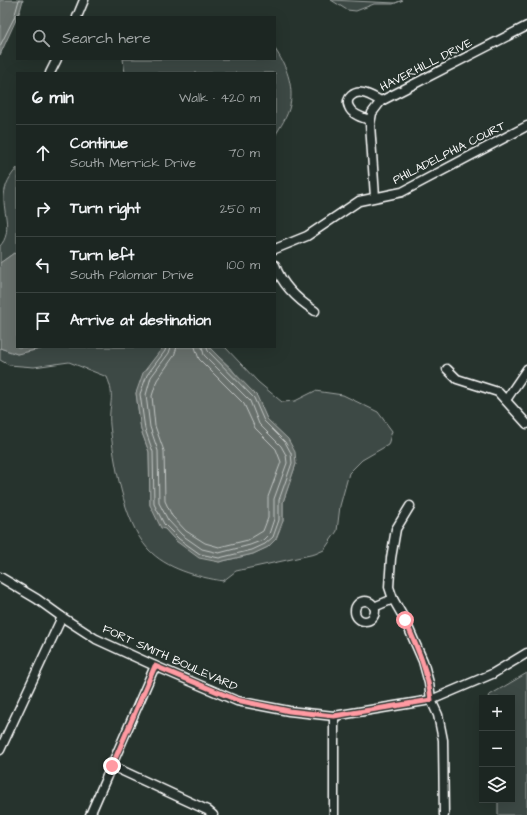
<!DOCTYPE html>
<meta charset="utf-8">
<style>
body{margin:0;font-family:"Architects Daughter",sans-serif;background:#29322f;color:#f1f3f6}
.controls{position:absolute;right:12px;bottom:12px;display:grid;overflow:hidden;border-radius:0px;box-shadow:0 4px 16px #0002}
.controls button{width:36px;height:36px;display:grid;place-items:center;padding:0;border:0;border-bottom:1px solid #3a4340;background:#1c2622;color:#f1f3f6;font:20px sans-serif}
.stop{position:absolute;width:12px;height:12px;margin:-9px;border:3px solid #ff9aa2;border-radius:50%;background:#fff}
.stop.end{background:#ff9aa2;border-color:#fff;box-shadow:0 1px 4px #0008}
.list{margin:0;padding:0;list-style:none}
h2{display:flex;justify-content:space-between;align-items:center;height:52px;margin:0;padding:0 16px;font-size:17px}
h2 small{font-size:13px;font-weight:400;color:#a0a5a5}
.list li{display:grid;grid-template-columns:26px 1fr auto;gap:12px;align-items:center;box-sizing:border-box;height:56px;padding:0 16px;border-top:1px solid #3a4340}
.list b{display:block;font-size:15px;white-space:nowrap}
.list p{margin:0;font-size:13px;white-space:nowrap;color:#a0a5a5}
.list em{font-size:13px;font-style:normal;color:#a0a5a5}
.icon{flex:none;width:22px;height:22px;fill:none;stroke:currentColor;stroke-width:2;stroke-linecap:round;stroke-linejoin:round}
.map{position:relative;flex:none;width:527px;height:815px;overflow:hidden}
.search{position:absolute;background:#1c2622;box-shadow:0 4px 16px #0002;left:16px;top:16px;width:260px;height:44px;display:flex;align-items:center;gap:10px;box-sizing:border-box;padding:0 14px;border-radius:0px;color:#a0a5a5;font-size:15px}
.panel{position:absolute;background:#1c2622;box-shadow:0 4px 16px #0002;left:16px;top:72px;width:260px;height:276px;border-radius:0px}
.map>svg:first-child{display:block}
</style>
<div class="map">
<svg width="527" height="815" viewBox="0 0 527 815">
<rect width="100%" height="100%" fill="#26332d"/>
<filter id="ink" filterUnits="userSpaceOnUse"><feTurbulence type="fractalNoise" baseFrequency=".025" numOctaves="2"/><feDisplacementMap in="SourceGraphic" scale="8" xChannelSelector="R" yChannelSelector="G"/><feConvolveMatrix kernelMatrix="1 2 1 2 8 2 1 2 1" color-interpolation-filters="sRGB"/></filter>
<g filter="url(#ink)">
<g fill="#3e4944" stroke="#9ea4a2">
<path d="M 331,0 L 395,3 L 403,0 L 393,4 L 374,4 L 356,11 L 347,10 Z"/>
<path d="M 275,49 C 286,65 294,86 290,105 C 288,116 280,127 275,136 L 275,73 L 125,73 L 123,59 L 275,59 Z"/>
<path d="M 17,168 L 17,255 L 14,253 L 0,263 L 0,246 C 13,232 3,213 4,196 C 5,184 10,176 17,168 Z"/>
<path d="M 49,347 L 163,347 L 152,363 L 136,393 L 141,430 L 149,452 L 150,505 L 165,529 L 176,541 L 219,562 L 253,554 L 268,547 L 283,521 L 283,502 L 296,464 L 288,440 L 267,419 L 262,409 L 231,368 L 208,347 L 225,347 L 258,382 L 282,402 L 295,401 L 315,391 L 343,395 L 378,412 L 392,431 L 388,445 L 362,460 L 349,473 L 340,506 L 337,531 L 324,550 L 315,554 L 236,571 L 223,581 C 198,577 166,569 148,549 C 123,521 114,461 110,425 C 108,405 116,398 107,377 L 69,362 L 34,367 L 9,365 L 0,360 L 0,348 L 17,354 Z"/>
<path d="M 527,673 L 527,815 L 498,815 L 498,800 L 512,800 L 512,698 L 489,698 L 488,696 Z"/>
</g>
<g fill="#67706c" stroke="#a4a9a7">
<path d="M 0,0 L 23,0 L 20,11 L 0,55 Z"/>
<path d="M 14,253 L 17,255 L 17,347 L 49,347 L 17,354 L 0,348 L 0,263 Z"/>
<path d="M 163,347 L 208,347 L 211,349 L 257,396 L 267,419 L 288,439 L 295,452 L 296,464 L 283,502 L 283,521 L 276,539 L 268,547 L 253,554 L 219,562 L 199,558 L 176,541 L 165,529 L 161,528 L 150,505 L 149,452 L 141,430 L 136,393 L 143,373 Z"/>
</g>
<g fill="none" stroke-linecap="round" stroke-linejoin="round">
<g stroke="#c2c6c4" stroke-width="1">
<path d="M 0,46 L 14,18 L 19,0"/>
<path d="M 166,347 L 165,351 L 147,375 L 140,394 L 145,429 L 153,452 L 154,504 L 164,524 L 179,539 L 200,554 L 219,558 L 252,550 L 265,544 L 273,537 L 279,520 L 279,500 L 292,463 L 291,453 L 285,442 L 264,421 L 254,398 L 208,351 L 207,347"/>
<path d="M 171,347 L 169,353 L 151,377 L 146,395 L 150,427 L 158,451 L 159,503 L 168,520 L 182,535 L 202,549 L 219,553 L 250,545 L 263,540 L 269,534 L 274,519 L 274,499 L 287,463 L 286,455 L 281,446 L 259,424 L 250,401 L 204,355 L 202,347"/>
<path d="M 177,347 L 174,356 L 157,380 L 152,396 L 155,426 L 164,451 L 165,501 L 172,516 L 186,531 L 205,543 L 219,547 L 248,540 L 263,531 L 268,518 L 268,497 L 281,462 L 276,449 L 255,428 L 244,404 L 199,359 L 195,347"/>
</g>
<g stroke="#fff" stroke-width="11">
<g id="minor">
<path d="M 77,17 L 84,0"/>
<path d="M 50,73 L 57,59"/>
<path d="M 370,120 C 363,118 352,115 349,107 C 344,98 355,91 363,93 C 369,94 375,98 381,101"/>
<path d="M 375,197 L 370,124 L 372,113 L 381,101 L 527,26"/>
<path d="M 275,249 L 307,236 L 359,201 L 402,192 L 527,126"/>
<path d="M 275,265 C 282,285 298,300 315,311"/>
<path d="M 447,369 L 457,379 L 498,392 L 527,424"/>
<path d="M 506,400 L 527,369"/>
<path d="M 410,506 L 396,529 L 391,558 L 389,587 L 393,599 L 405,620 L 423,661 L 429,683 L 431,700 L 438,715 L 443,740 L 444,815"/>
<path d="M 0,577 L 37,599 L 62,617 L 96,639 L 155,666 L 237,701 L 289,711 L 334,716 L 431,700 L 492,674 L 527,653"/>
<circle cx="365" cy="611" r="10"/>
<path d="M 374,607 L 393,599"/>
<path d="M 0,750 L 62,617"/>
<path d="M 112,766 L 207,810 L 213,815"/>
<path d="M 90,815 L 155,666"/>
<path d="M 334,815 L 334,716"/>
</g>
</g>
<use href="#minor" stroke="#26332d" stroke-width="8"/>
</g>
</g>
<g fill="none" stroke-linecap="round" stroke-linejoin="round" filter="url(#ink)">
<path stroke="#ff9aa2" stroke-width="5" d="M 112,766 L 155,666 L 237,700 L 289,711 L 334,716 L 431,700 C 428,671 417,647 405,620"/>
</g>
<g text-anchor="middle" dominant-baseline="central" stroke-width="4" stroke-linejoin="round" paint-order="stroke">
<g font-size="12" fill="#fff" stroke="#26332d">
<text transform="translate(426 65) rotate(-27)">HAVERHILL DRIVE</text>
<text transform="translate(449 153) rotate(-27)">PHILADELPHIA COURT</text>
<text transform="translate(170 658) rotate(24)">FORT SMITH BOULEVARD</text>
</g>
</g>
</svg>
<div class="controls">
<button>+</button>
<button>−</button>
<button><svg class="icon" aria-label="layers" viewBox="0 0 24 24"><path d="M12 4l9 5-9 5-9-5zM3 14l9 5 9-5"/></svg></button>
</div>
<div class="stop" style="left:405px;top:620px"></div>
<div class="stop end" style="left:112px;top:766px"></div>
<div class="search"><svg class="icon" aria-label="search" viewBox="0 0 24 24"><circle cx="10" cy="10" r="6"/><path d="M15 15l6 6"/></svg>Search here</div>
<section class="panel">
<h2>6 min<small>Walk · 420 m</small></h2>
<ul class="list">
<li><svg class="icon" aria-label="ahead" viewBox="0 0 24 24"><path d="M12 20V5M6 11l6-6 6 6"/></svg><div><b>Continue</b><p>South Merrick Drive</p></div><em>70 m</em></li>
<li><svg class="icon" aria-label="right" viewBox="0 0 24 24"><path d="M7 20v-9h11M14 6l5 5-5 5"/></svg><div><b>Turn right</b></div><em>250 m</em></li>
<li><svg class="icon" aria-label="left" viewBox="0 0 24 24"><path d="M17 20v-9H6M10 6l-5 5 5 5"/></svg><div><b>Turn left</b><p>South Palomar Drive</p></div><em>100 m</em></li>
<li><svg class="icon" aria-label="arrive" viewBox="0 0 24 24"><path d="M6 21V4h12l-3 4 3 4H6"/></svg><div><b>Arrive at destination</b></div></li>
</ul>
</section>
</div>
